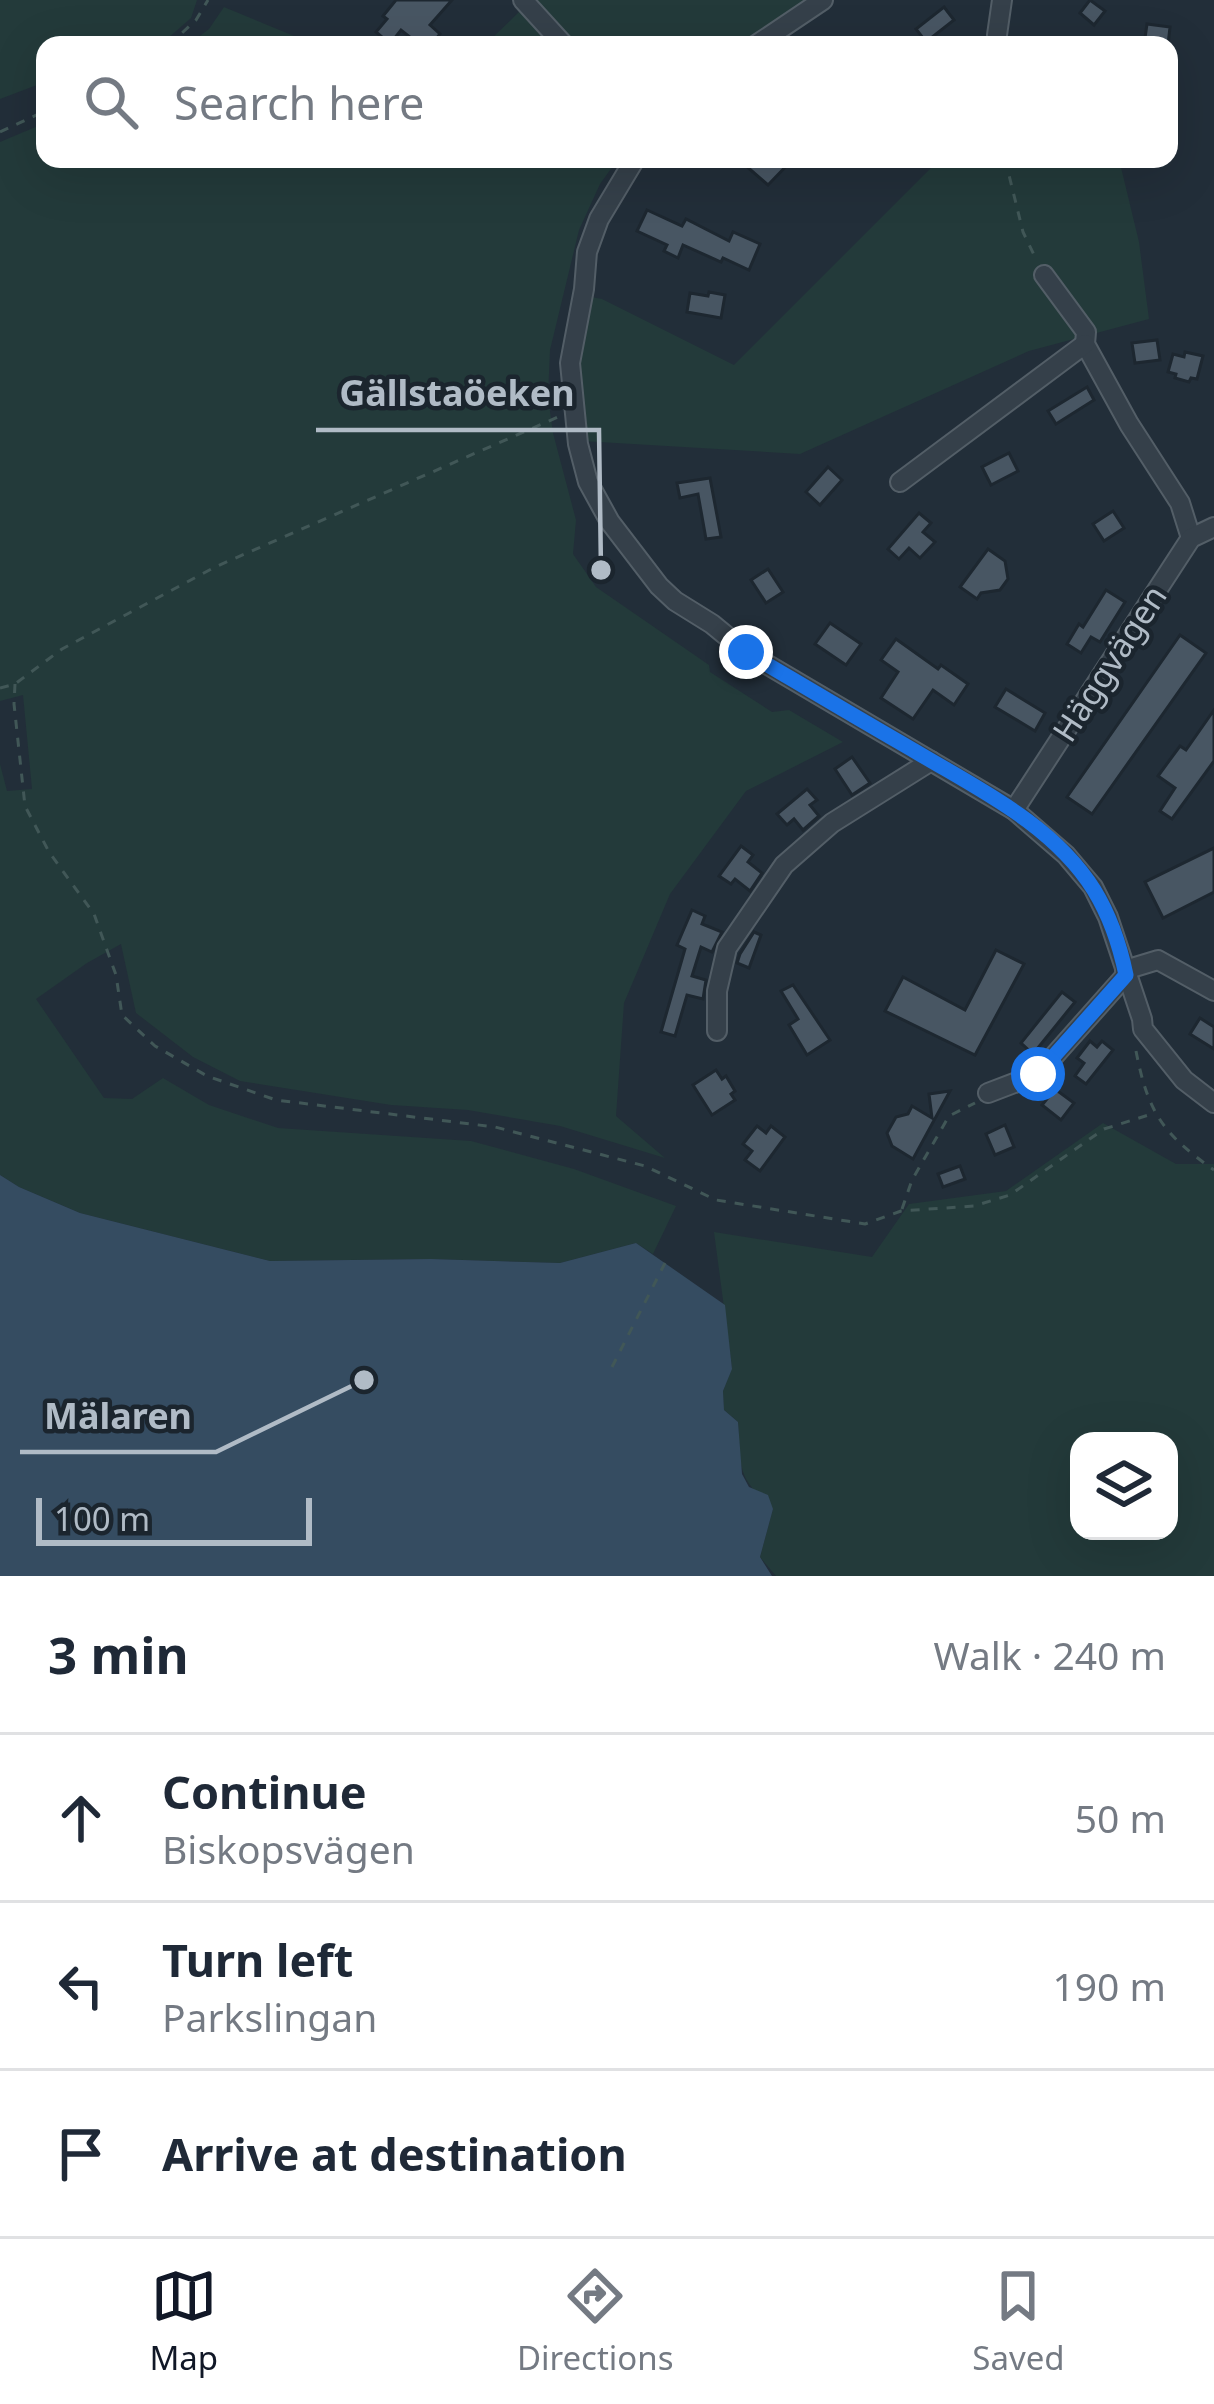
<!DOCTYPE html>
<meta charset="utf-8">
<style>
body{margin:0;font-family:"Noto Sans",sans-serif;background:#f6f6f7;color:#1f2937}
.controls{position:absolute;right:36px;bottom:36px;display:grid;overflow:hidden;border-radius:24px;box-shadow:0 12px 48px #0002}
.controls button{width:108px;height:108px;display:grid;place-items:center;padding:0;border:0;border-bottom:3px solid #e0e1e3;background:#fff;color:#1f2937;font:60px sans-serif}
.scale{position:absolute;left:36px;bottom:30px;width:276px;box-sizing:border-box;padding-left:12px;border:6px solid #b0bbc6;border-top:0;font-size:33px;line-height:42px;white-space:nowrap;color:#b0bbc6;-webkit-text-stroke:9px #1b252e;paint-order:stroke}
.stop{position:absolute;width:36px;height:36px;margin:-27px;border:9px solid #1a73e8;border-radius:50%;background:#fff}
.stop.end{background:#1a73e8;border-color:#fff;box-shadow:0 3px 12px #0008}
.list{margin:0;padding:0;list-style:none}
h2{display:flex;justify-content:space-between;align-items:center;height:156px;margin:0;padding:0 48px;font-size:51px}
h2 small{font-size:39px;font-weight:400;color:#747a83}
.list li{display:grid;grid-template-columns:78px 1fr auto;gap:36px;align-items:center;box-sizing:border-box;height:168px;padding:0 48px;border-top:3px solid #e0e1e3}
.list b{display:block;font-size:45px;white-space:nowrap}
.list p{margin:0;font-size:39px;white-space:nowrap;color:#747a83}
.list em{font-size:39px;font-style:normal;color:#747a83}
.icon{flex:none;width:66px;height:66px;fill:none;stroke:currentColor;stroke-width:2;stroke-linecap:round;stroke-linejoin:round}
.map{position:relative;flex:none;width:1214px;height:1576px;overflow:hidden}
.search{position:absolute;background:#fff;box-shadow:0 12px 48px #0002;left:36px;right:36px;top:36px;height:132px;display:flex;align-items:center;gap:30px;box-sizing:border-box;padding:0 42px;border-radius:24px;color:#747a83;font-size:45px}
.sheet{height:660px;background:#fff}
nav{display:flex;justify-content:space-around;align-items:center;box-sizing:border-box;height:168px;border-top:3px solid #e0e1e3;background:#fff;font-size:33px;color:#747a83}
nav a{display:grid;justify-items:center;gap:6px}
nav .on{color:#111827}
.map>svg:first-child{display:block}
</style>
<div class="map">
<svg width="1214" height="1576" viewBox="0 0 1214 1576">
<rect width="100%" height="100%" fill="#222e39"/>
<g fill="#233a3a" fill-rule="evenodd">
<path d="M 0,0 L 197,0 L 191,18 L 160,45 L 45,45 L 45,82 L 0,99 Z"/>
<path d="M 532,0 L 810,0 L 744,45 L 574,45 Z"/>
<path d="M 224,7 L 316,45 L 188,45 L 209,29 Z"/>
<path d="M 521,10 L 553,45 L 485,45 Z"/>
<path d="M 45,123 L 45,159 L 618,159 L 600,184 L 579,230 L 550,350 L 548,397 L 553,433 L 576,520 L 573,554 L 596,587 L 709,665 L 710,672 L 772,712 L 789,710 L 843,742 L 746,791 L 670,894 L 624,1003 L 616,1116 L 665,1158 L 560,1126 L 468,1110 L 391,1105 L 240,1081 L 193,1057 L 136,1013 L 121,944 L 87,963 L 36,999 L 104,1098 L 132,1099 L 163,1078 L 209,1105 L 278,1128 L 471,1141 L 574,1169 L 676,1206 L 653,1254 L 636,1243 L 560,1263 L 431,1259 L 270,1261 L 80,1213 L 19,1187 L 0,1175 L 0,764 L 7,791 L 32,789 L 23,695 L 0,701 L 0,142 Z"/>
<path d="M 940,159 L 1119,159 L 1139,242 L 1149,319 L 1029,351 L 800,454 L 582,441 L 576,368 L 586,296 L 602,299 L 734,365 Z"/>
<path d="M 1103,1123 L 1176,1164 L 1214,1164 L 1214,1576 L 776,1576 L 760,1557 L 773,1509 C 736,1476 741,1469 738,1422 L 724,1410 L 723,1391 L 732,1368 L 714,1232 L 872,1257 L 909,1204 L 1006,1191 ZM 1079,1441 L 1169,1441 L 1169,1531 L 1079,1531 Z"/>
</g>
<path fill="#354c61" d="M 0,1175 L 19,1187 L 80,1213 L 270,1261 L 431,1259 L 560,1263 L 636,1243 L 725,1305 L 732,1369 L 723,1391 L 724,1410 L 738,1422 L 742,1474 L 749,1487 L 768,1495 L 773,1509 L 760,1557 L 772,1576 L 0,1576 Z"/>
<g fill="#485663" stroke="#1d2730" stroke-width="3">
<path d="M 396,0 L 452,0 L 430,25 L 440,34 L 431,45 L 420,45 L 401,30 L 390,44 L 376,32 L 387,19 L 383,16 Z"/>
<path d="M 1090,0 L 1105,11 L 1094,25 L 1080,13 Z"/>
<path d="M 944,7 L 954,20 L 926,42 L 916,29 Z"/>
<path d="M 1147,24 L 1170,27 L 1168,45 L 1144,45 Z"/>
<path d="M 738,159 L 793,159 L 768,185 Z"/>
<path d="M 647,210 L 682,226 L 686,219 L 729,241 L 733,232 L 760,244 L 749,270 L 723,258 L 721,262 L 683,245 L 678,258 L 664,251 L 667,245 L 637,231 Z"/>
<path d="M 709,292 L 725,295 L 721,318 L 687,312 L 690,293 L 708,296 Z"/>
<path d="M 1157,340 L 1160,360 L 1135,363 L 1132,343 Z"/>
<path d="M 1185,352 L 1203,356 L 1197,379 L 1191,378 L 1189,382 L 1175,378 L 1176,374 L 1168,372 L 1173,354 L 1184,357 Z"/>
<path d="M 1087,387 L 1094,400 L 1056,424 L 1048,411 Z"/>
<path d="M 1009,453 L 1018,471 L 991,485 L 982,467 Z"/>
<path d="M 828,467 L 842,480 L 820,505 L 806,492 Z"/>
<path d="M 710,478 L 721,537 L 706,539 L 698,494 L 680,498 L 677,483 Z"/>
<path d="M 1113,511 L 1124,528 L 1104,541 L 1093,524 Z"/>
<path d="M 919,513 L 931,523 L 923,532 L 935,542 L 920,558 L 909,548 L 899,559 L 888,549 Z"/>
<path d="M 988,549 L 1005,561 L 1008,579 L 1000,590 L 981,593 L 977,599 L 960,587 Z"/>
<path d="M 768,569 L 783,592 L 766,603 L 751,580 Z"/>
<path d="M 1106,590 L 1125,602 L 1100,642 L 1091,637 L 1081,653 L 1067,644 L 1079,624 L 1083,627 Z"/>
<path d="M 830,623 L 861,644 L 846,665 L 815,644 Z"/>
<path d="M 1180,635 L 1206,653 L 1092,814 L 1067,797 Z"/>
<path d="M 896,639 L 938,669 L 941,665 L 968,684 L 954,705 L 933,690 L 913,719 L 881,698 L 898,672 L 881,660 Z"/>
<path d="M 1006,689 L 1045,713 L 1035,731 L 995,707 Z"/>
<path d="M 1214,710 L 1214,761 L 1172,819 L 1160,811 L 1175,788 L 1158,776 L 1180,746 L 1186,750 Z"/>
<path d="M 852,757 L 870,783 L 852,795 L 835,769 Z"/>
<path d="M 807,789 L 817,800 L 810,805 L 819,816 L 803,830 L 794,819 L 787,825 L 777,814 Z"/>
<path d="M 741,846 L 753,855 L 748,862 L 762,873 L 750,891 L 735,879 L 731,884 L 719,876 Z"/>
<path d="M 1214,848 L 1214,892 L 1163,918 L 1145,882 Z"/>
<path d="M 692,910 L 705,916 L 702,924 L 722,932 L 712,952 L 701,947 L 692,976 L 706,980 L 703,999 L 687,995 L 675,1036 L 661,1032 L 685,949 L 677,945 Z"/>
<path d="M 754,932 L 761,935 L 749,968 L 737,963 L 740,954 Z"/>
<path d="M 996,950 L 1024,964 L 975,1055 L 885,1011 L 903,977 L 965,1010 Z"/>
<path d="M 793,985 L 830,1040 L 807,1055 L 789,1025 L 798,1019 L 781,991 Z"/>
<path d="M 1062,992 L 1075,1002 L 1033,1054 L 1021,1043 Z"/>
<path d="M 1200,1018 L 1214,1027 L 1214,1049 L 1190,1034 Z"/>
<path d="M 1090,1041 L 1097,1047 L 1102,1041 L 1113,1050 L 1086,1084 L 1075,1076 L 1084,1063 L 1077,1058 Z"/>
<path d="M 716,1070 L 722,1079 L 726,1076 L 735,1091 L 731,1094 L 735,1100 L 712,1115 L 693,1085 Z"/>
<path d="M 1055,1089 L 1074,1103 L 1061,1120 L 1042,1105 Z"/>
<path d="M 950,1091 L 913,1159 L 892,1146 L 887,1133 L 896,1117 L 908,1114 L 912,1106 L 932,1118 L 929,1094 Z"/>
<path d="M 1005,1125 L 1014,1147 L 995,1155 L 986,1134 Z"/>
<path d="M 757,1126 L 766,1133 L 771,1126 L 785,1137 L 760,1171 L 745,1160 L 752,1151 L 743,1144 Z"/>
<path d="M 960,1166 L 965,1179 L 943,1187 L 938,1174 Z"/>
</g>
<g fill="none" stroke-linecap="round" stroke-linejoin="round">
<g stroke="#535e67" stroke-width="22">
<g id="street">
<path d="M 523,0 L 564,45"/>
<path d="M 997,35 L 1002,0"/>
<path d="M 756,45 L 823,0"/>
<path d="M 635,159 L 599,219 L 587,252 L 584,289 L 570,363 L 578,444 L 588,482 L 610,522 L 659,586 L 675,601 L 712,624 L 746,652 L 1014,810 L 1066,855 L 1093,887 L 1108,917 L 1142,1019 L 1143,1029 L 1184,1080 L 1214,1103"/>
<path d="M 1044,275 L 1086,332 L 1085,344 L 1129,424 L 1180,503 L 1191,538"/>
<path d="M 900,482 L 1085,344"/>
<path d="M 1014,810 L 1191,538 L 1214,527"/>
<path d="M 1125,970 L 1158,960 L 1214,991"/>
<path d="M 717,1031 L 717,991 L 727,948 L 784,865 L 832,823 L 931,761"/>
<path d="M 988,1093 L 1038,1074 L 1126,975"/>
</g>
</g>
<g stroke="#415757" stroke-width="3" stroke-dasharray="9 9" stroke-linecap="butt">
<path d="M 169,45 L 196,20 L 208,0"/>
<path d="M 0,132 L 45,111"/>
<path d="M 1005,159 L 1023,232 L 1035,257"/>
<path d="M 15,684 L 14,704 L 25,806 L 49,852 L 94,914 L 116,975 L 122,1015 L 155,1046 L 207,1076 L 276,1100 L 495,1127 L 645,1166 L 716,1200 L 865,1224 L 901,1211 L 974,1206 L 1010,1195 L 1104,1129 L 1155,1113"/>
<path d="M 0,688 L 15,684 L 62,649 L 215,567 L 558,417"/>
<path d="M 1136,1051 C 1148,1113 1163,1134 1214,1170"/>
<path d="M 902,1209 L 912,1180 L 949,1116 L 975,1103"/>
<path d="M 612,1367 L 665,1263"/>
</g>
<use href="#street" stroke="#35404a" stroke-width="18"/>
</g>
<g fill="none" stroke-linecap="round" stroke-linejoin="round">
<path stroke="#1a73e8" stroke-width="15" d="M 746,652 C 802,685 857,718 913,750 C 976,788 1053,824 1094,890 C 1110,916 1120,946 1126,975 L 1038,1074"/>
</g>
<g text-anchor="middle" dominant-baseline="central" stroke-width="9" stroke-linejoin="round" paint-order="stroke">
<g font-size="33" fill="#b0bbc6" stroke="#1b252e">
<text transform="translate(1109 663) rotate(-57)">Häggvägen</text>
</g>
</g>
<path fill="none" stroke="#b0bbc6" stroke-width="4.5" d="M601 570L599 430H316M364 1380L216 1452H20"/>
<g fill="#b0bbc6" stroke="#1b252e" stroke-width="4.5">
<circle cx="601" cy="570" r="12"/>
<circle cx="364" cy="1380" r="12"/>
</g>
<g font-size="36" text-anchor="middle" font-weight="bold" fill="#b0bbc6" stroke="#1b252e" stroke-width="9" stroke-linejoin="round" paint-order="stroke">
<text x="457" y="406">Gällstaöeken</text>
<text x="118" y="1429">Mälaren</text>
</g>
</svg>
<div class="controls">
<button><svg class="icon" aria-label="layers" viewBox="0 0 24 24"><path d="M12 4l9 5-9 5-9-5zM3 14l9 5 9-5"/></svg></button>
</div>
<div class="scale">100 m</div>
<div class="stop" style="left:1038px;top:1074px"></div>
<div class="stop end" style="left:746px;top:652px"></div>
<div class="search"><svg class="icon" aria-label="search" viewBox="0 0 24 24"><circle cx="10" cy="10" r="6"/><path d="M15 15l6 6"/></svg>Search here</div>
</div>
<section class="sheet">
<h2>3 min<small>Walk · 240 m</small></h2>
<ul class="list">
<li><svg class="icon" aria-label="ahead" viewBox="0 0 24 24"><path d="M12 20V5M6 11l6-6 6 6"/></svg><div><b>Continue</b><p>Biskopsvägen</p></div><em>50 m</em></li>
<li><svg class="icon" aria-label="left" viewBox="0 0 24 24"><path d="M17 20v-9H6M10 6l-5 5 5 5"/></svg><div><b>Turn left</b><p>Parkslingan</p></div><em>190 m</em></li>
<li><svg class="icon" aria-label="arrive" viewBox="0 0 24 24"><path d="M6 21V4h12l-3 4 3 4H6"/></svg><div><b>Arrive at destination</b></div></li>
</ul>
</section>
<nav>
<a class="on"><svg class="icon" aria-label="map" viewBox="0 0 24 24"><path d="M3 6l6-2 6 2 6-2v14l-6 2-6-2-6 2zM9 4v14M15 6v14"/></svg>Map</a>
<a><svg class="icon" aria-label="directions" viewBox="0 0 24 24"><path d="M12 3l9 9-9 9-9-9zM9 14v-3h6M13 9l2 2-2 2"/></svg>Directions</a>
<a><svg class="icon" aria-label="saved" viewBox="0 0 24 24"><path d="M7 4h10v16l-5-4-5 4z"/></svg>Saved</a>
</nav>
